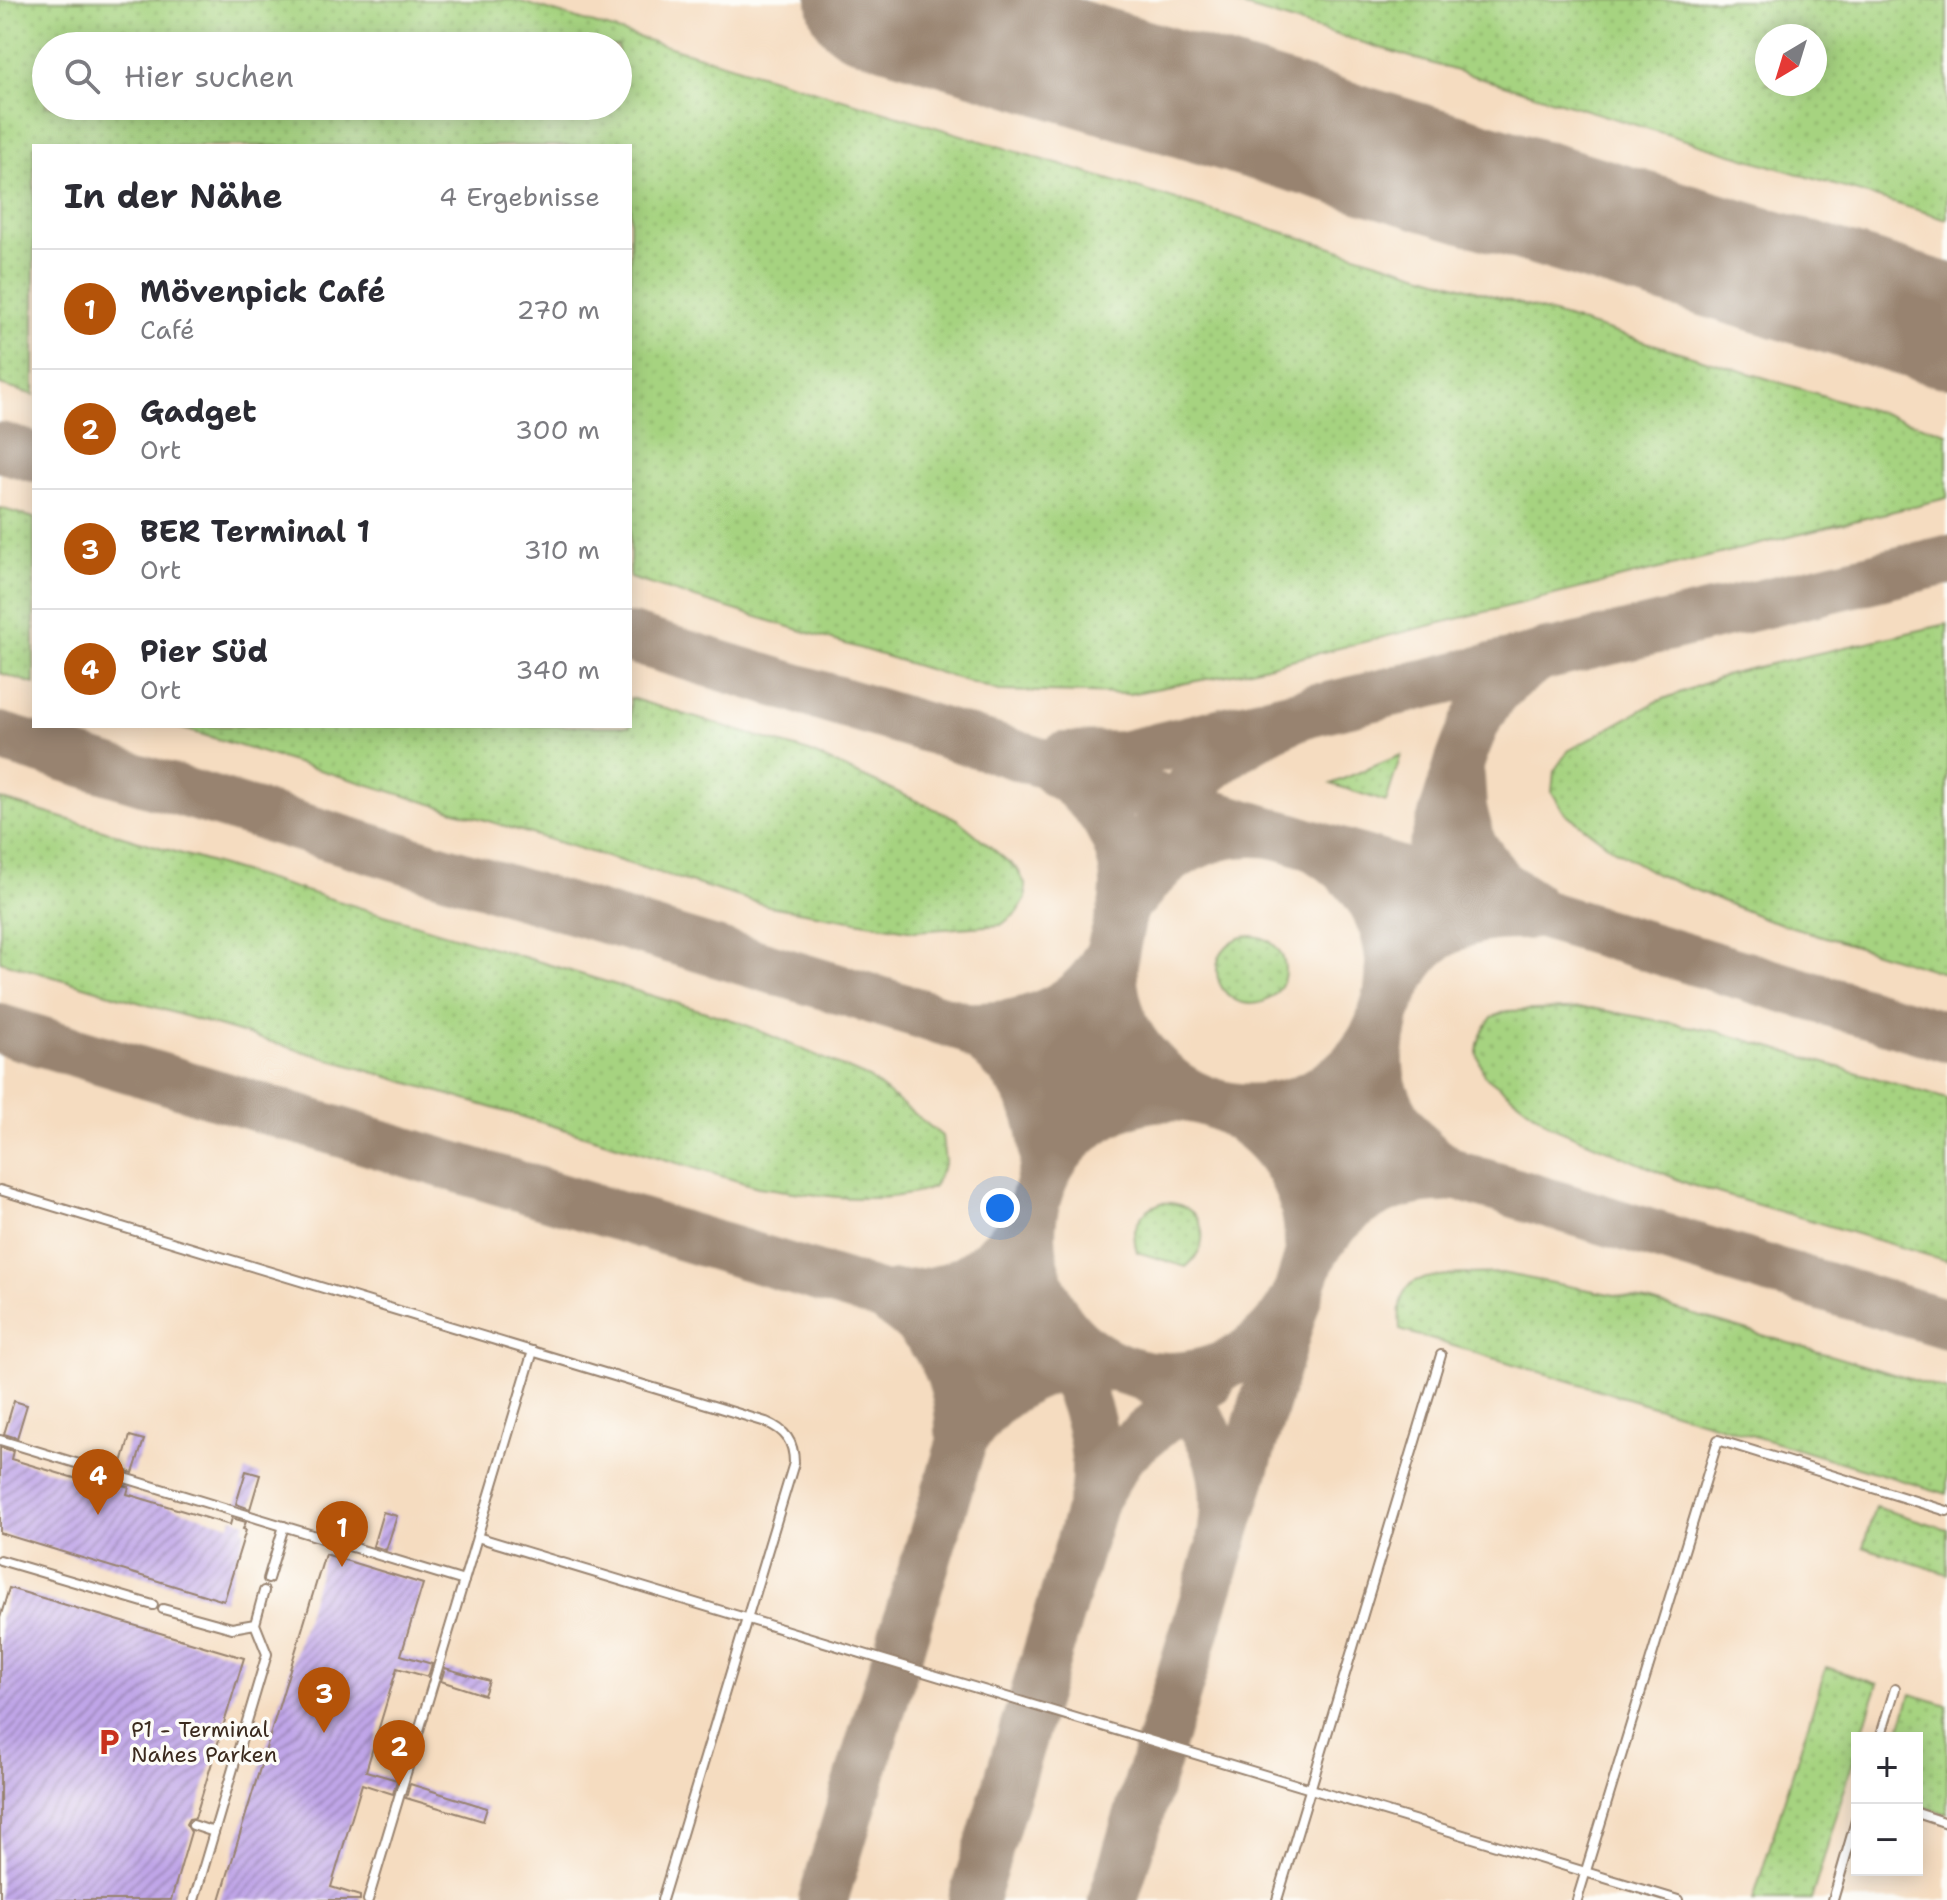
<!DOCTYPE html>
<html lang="de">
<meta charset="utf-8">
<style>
body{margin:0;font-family:"Shantell Sans",sans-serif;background:#f7f7f7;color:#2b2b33}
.controls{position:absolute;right:24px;bottom:24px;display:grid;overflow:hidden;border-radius:0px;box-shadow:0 4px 20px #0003}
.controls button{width:72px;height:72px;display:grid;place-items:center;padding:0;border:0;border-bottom:2px solid #e1e1e2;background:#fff;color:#2b2b33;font:40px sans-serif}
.compass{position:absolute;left:1755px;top:24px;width:72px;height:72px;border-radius:50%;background:#fff;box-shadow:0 4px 20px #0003;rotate:218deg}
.you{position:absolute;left:1000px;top:1208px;width:28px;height:28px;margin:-20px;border:6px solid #fff;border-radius:50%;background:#1a73e8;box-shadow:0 0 0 12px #1a73e833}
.badge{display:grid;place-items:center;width:52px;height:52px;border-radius:50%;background:#b45309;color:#fff;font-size:26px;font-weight:700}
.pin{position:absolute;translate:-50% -66px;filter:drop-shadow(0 2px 4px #0008)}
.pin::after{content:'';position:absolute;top:42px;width:28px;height:24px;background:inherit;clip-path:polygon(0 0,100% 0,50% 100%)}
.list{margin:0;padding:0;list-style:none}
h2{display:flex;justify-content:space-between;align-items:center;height:104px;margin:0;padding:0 32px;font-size:34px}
h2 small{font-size:26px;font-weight:400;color:#7c7c81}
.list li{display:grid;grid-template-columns:52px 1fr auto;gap:24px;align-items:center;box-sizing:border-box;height:120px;padding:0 32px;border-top:2px solid #e1e1e2}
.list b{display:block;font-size:30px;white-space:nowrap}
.list p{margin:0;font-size:26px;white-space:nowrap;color:#7c7c81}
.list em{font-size:26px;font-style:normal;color:#7c7c81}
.icon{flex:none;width:44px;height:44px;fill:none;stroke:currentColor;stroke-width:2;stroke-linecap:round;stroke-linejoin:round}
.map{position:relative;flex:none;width:1947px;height:1900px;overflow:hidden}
.search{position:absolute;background:#fff;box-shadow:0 4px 20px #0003;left:32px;top:32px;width:600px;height:88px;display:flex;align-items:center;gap:20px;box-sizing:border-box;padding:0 28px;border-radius:44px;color:#7c7c81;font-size:30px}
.panel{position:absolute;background:#fff;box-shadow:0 4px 20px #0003;left:32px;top:144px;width:600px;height:584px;border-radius:0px}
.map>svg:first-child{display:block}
</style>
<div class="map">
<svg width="1947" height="1900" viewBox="0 0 1947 1900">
<defs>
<pattern id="grass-dots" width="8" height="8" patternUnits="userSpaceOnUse" patternTransform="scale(2)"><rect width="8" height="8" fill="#a6d380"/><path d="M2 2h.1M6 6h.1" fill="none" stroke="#90b56e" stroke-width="1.8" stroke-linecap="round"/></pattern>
<pattern id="building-hatch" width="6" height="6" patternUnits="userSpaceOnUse" patternTransform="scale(2)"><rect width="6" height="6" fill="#c0a6e8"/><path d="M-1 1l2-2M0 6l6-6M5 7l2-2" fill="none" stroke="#9d87bb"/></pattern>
</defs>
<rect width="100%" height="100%" fill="#fdfcf7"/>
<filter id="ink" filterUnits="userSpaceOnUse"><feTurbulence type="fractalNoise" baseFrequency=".0125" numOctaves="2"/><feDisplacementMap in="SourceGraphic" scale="16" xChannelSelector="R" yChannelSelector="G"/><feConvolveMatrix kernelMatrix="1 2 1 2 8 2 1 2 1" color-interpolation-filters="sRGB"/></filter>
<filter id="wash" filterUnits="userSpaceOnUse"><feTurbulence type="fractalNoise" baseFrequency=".006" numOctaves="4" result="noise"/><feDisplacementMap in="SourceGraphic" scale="32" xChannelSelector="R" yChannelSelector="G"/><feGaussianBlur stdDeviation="1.8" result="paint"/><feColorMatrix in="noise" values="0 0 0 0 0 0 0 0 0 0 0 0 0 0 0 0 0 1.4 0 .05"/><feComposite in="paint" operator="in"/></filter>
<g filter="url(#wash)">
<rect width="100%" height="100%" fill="#f5dcc0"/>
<g fill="url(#grass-dots)" stroke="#707e4f" stroke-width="2" fill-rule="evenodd">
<path d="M 0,0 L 515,0 L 1947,433 L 1947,498 L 1238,673 L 1129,694 L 999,691 L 630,578 L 630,146 L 34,146 L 34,395 L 0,385 ZM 46,46 L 618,46 L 618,106 L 46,106 Z"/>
<path d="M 1222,0 L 1947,0 L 1947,219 ZM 1767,36 L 1815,36 L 1815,84 L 1767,84 Z"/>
<path d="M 0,508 L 34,518 L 34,684 L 0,673 Z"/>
<path d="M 1947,624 L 1947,974 L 1766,919 L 1658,875 L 1613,849 L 1564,812 L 1552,792 L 1554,771 L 1568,751 L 1656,702 L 1731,673 Z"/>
<path d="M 630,698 L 809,752 L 957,819 L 1018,870 L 1025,884 L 1026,898 L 1018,912 L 1001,925 L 914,931 L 769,906 L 174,726 L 630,726 Z"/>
<path d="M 1401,755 L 1386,802 L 1331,784 Z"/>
<path d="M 0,799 L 739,1022 L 869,1078 L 942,1136 L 945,1162 L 934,1187 C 881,1208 813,1194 758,1187 L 0,961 Z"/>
<circle cx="1251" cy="970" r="34"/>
<path d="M 1591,1008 L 1719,1032 L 1947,1099 L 1947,1261 L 1691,1185 L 1553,1127 L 1484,1075 L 1477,1053 L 1478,1044 L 1483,1030 L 1492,1017 L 1507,1011 Z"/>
<path d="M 1161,1203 C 1201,1200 1217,1241 1186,1267 L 1137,1252 C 1130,1230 1138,1211 1161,1203 Z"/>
<path d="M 1501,1273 L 1651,1302 L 1947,1390 L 1947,1494 L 1400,1330 C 1399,1314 1398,1294 1412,1283 C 1426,1273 1482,1274 1501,1273 Z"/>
<path d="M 1875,1507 L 1947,1529 L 1947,1574 L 1863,1547 Z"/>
<path d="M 1826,1667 L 1878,1684 L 1860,1738 L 1857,1738 L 1857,1748 L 1811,1900 L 1753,1900 Z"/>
<path d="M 1911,1694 L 1947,1705 L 1947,1814 L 1917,1805 L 1917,1738 L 1897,1738 Z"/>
</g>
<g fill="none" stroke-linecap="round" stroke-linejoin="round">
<g stroke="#98836f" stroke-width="50">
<path d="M 0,447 L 34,457"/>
<path d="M 630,638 L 1947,1037"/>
<path d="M 0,737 L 965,1027 L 1075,1064 L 1210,1102 L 1341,1144 L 1479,1182 L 1947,1324"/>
<path d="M 1064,757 L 1122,756 L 1947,560"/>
<path d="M 1057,773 C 1073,781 1082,791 1094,804 C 1112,824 1124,854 1125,881 C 1126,905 1118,930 1114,954 C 1109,985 1119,1026 1140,1051 C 1152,1065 1164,1078 1180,1088 C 1242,1128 1328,1107 1368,1046 C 1391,1011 1395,970 1429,942 C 1460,917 1489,915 1526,915"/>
<path d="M 1460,777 L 1462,809 L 1471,844 L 1500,884 L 1532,905"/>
<path d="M 1136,894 C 1164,855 1206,831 1255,832 C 1332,833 1397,903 1390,981 C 1387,1019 1370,1057 1385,1095 C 1397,1126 1421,1156 1451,1172"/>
<path d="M 975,1027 C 1025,1028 1079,1009 1104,963"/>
<path d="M 0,1029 L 1142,1375 C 1211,1407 1235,1469 1221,1541"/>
<path d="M 977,1035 C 1018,1065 1045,1107 1044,1159"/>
<path d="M 1309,1243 C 1310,1135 1193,1056 1097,1118 C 963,1205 1051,1411 1206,1372 C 1244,1362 1280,1332 1296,1297 C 1303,1282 1306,1266 1314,1252 C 1342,1204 1388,1178 1443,1178"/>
<path d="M 896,1295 C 956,1296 987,1271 1024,1227"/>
<path d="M 892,1303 C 938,1333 960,1376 960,1430"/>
<path d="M 1055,1328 C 1078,1387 1104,1433 1094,1498"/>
<path d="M 967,1433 C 998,1390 1039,1363 1094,1364"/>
<path d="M 823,1900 L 1135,870 C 1173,786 1232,739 1317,708"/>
<path d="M 973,1900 L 1094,1498 L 1122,1453 L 1210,1381"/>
<path d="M 1113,1900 L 1459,764 C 1480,705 1491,685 1547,653"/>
</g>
<path stroke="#98836f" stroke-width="124" d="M 869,0 L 1947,326"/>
</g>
<g id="blocks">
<g fill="url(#building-hatch)">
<path d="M 14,1401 L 27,1405 L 17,1438 L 4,1434 Z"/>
<path d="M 130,1436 L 144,1440 L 133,1473 L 120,1469 Z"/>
<path d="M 0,1447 L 13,1451 L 11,1459 L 114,1490 L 116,1483 L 129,1487 L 127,1494 L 230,1525 L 232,1518 L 246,1522 L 243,1529 L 246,1530 L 224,1601 L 0,1533 Z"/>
<path d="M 246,1471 L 260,1475 L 250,1509 L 236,1504 Z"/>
<path d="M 383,1512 L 397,1516 L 386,1550 L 373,1546 Z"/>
<path d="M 325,1554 L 423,1584 L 401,1655 L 432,1664 L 428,1677 L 397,1668 L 366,1771 L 397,1780 L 393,1794 L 362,1784 L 331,1887 L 360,1896 L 360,1900 L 220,1900 Z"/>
<path d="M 9,1588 L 244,1658 L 195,1818 L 189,1819 L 186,1824 L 191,1832 L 171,1900 L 0,1900 L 0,1618 Z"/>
<path d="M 445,1668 L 489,1681 L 484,1695 L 441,1681 Z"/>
<path d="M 410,1784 L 487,1808 L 483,1821 L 406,1798 Z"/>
</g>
</g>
</g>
<g filter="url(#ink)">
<use href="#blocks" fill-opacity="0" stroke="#98836f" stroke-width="2"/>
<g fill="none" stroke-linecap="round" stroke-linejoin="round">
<g stroke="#98836f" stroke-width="12">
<g id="lane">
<path d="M 0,1190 L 766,1422 C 785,1430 794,1441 794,1463 L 662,1900"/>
<path d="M 0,1440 L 464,1581"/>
<path d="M 477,1537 L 1678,1900"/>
<path d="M 0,1560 L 153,1605"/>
<path d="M 268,1579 L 284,1526"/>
<path d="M 163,1609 L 232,1628 L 255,1624"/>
<path d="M 1880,1738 L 1895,1689"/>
<path d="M 1917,1813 L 1947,1823"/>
<path d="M 193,1825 L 214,1832"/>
<path d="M 194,1900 L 267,1654 L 255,1624 L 264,1591"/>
<path d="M 368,1900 L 533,1351"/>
<path d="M 1277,1900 L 1441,1355"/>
<path d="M 1577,1900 L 1718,1440 L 1947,1511"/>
<path d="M 1833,1900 L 1857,1817"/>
</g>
</g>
<use href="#lane" stroke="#fff" stroke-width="8"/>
</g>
</g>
<defs>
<g id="parking-bare" transform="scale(2.16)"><path d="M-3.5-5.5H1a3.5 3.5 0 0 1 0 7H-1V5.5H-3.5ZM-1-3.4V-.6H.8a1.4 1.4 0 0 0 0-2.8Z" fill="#c8321e" stroke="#fdfcf7" stroke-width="2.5" paint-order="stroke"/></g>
</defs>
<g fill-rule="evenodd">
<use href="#parking-bare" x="109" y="1742"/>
</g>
<g text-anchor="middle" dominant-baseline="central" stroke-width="7" stroke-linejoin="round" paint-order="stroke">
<g font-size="22" fill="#3b2a1e" stroke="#fdfcf7" text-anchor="start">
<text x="131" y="1729">P1 - Terminal<tspan x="131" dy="25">Nahes Parken</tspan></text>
</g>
</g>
</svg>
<div class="controls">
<button>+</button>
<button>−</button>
</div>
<svg class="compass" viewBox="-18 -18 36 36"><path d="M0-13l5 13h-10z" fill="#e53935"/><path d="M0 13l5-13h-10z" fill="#7c7c81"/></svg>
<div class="you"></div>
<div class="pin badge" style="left:342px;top:1567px">1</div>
<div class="pin badge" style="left:399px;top:1786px">2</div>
<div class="pin badge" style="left:324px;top:1733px">3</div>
<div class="pin badge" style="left:98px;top:1515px">4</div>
<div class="search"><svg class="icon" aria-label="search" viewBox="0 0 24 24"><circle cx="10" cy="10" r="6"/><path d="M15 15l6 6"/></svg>Hier suchen</div>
<section class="panel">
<h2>In der Nähe<small>4 Ergebnisse</small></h2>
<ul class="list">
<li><span class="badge">1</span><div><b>Mövenpick Café</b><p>Café</p></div><em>270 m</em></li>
<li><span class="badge">2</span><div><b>Gadget</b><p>Ort</p></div><em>300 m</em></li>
<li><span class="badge">3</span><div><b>BER Terminal 1</b><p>Ort</p></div><em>310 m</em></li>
<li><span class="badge">4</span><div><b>Pier Süd</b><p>Ort</p></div><em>340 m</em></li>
</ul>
</section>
</div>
